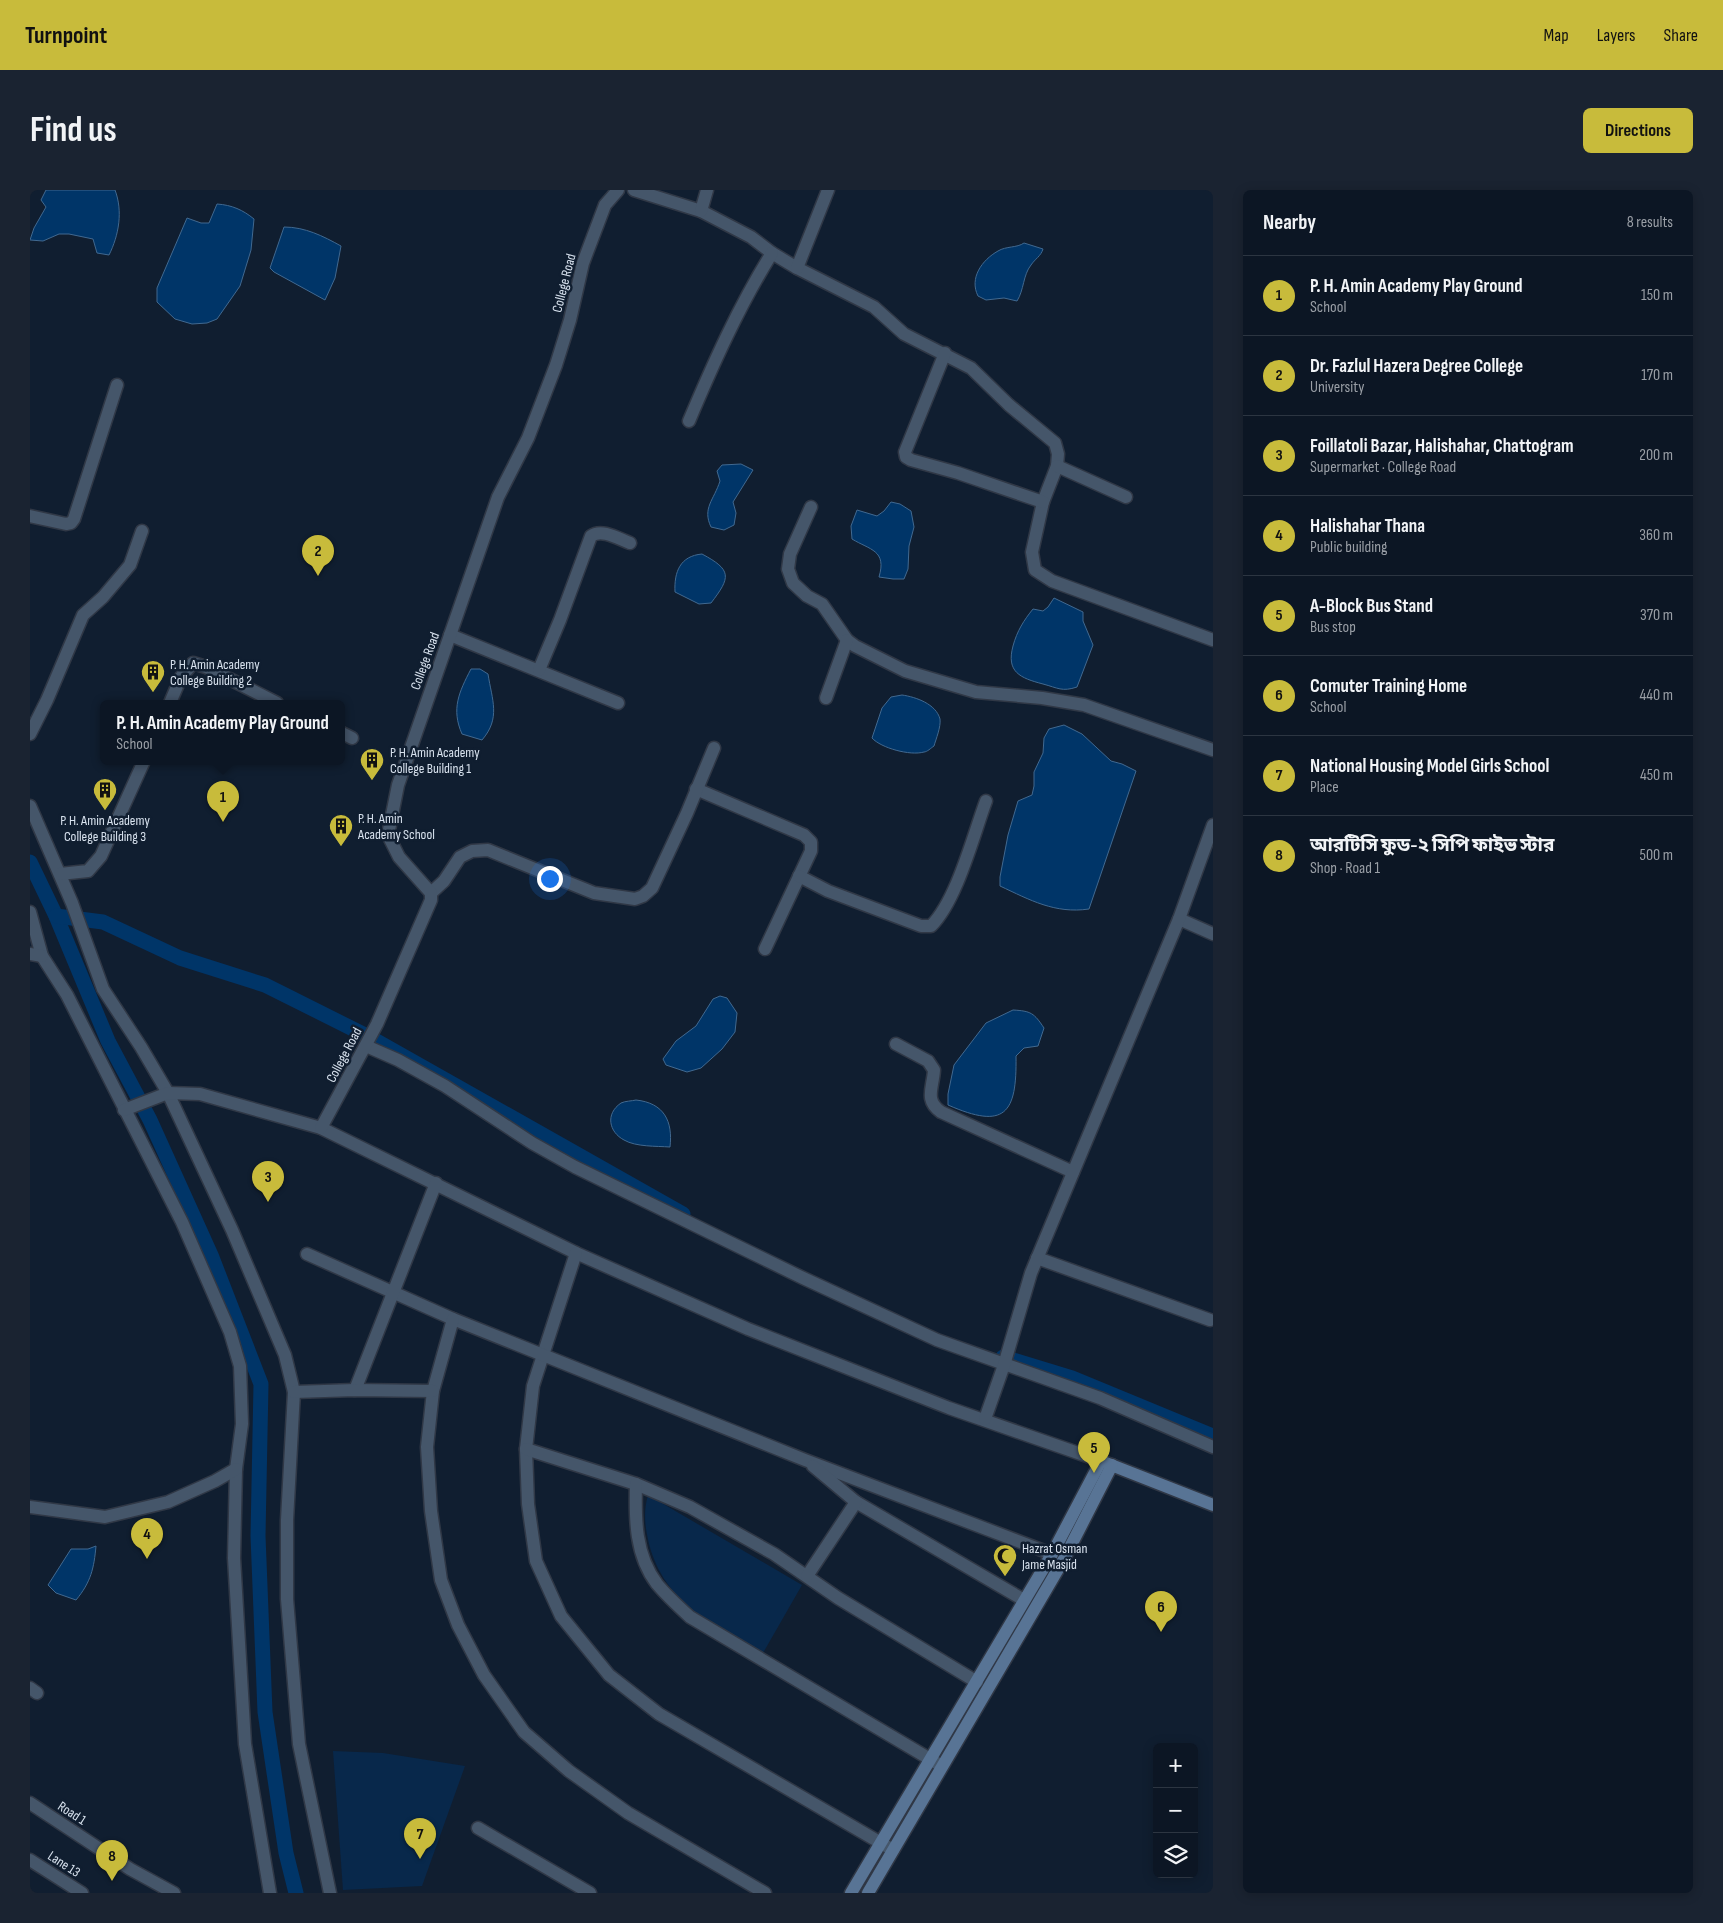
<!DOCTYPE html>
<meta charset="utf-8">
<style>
body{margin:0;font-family:"Sofia Sans Condensed","Noto Sans Bengali",sans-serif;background:#1a2331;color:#f1f3f6}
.controls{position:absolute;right:15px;bottom:15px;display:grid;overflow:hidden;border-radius:8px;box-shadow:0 2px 12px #0003}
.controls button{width:45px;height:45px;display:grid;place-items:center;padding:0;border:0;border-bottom:1px solid #2c3541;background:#0c1624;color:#f1f3f6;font:25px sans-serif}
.you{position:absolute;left:519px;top:688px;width:18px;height:18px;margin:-12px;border:4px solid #fff;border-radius:50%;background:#1a73e8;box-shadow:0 0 0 8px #1a73e833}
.badge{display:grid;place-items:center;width:32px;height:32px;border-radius:50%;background:#c8bb3b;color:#111;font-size:16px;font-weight:700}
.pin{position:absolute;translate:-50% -41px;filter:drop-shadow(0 1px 2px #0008)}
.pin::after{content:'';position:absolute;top:26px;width:18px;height:15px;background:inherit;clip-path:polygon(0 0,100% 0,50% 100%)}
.popup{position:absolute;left:70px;top:510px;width:245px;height:65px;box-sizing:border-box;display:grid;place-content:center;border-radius:8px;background:#0c1624;filter:drop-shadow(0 1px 4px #0005);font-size:16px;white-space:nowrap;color:#9a9fa6}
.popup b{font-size:19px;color:#f1f3f6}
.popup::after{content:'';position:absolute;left:50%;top:100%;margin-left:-10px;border:10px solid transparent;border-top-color:#0c1624}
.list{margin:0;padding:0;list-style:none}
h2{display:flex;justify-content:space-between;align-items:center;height:65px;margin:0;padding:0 20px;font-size:21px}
h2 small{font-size:16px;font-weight:400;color:#9a9fa6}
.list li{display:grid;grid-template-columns:32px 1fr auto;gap:15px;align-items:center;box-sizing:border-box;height:80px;padding:0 20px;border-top:1px solid #2c3541}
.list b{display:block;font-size:19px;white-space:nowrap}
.list p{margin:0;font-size:16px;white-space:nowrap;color:#9a9fa6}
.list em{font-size:16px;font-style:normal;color:#9a9fa6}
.icon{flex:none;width:28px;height:28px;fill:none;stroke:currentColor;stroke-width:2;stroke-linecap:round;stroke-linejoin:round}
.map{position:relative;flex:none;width:1183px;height:1703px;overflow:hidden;border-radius:8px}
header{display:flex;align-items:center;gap:30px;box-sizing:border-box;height:70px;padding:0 25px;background:#c8bb3b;color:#111}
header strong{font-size:24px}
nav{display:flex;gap:28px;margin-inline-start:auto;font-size:18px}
.intro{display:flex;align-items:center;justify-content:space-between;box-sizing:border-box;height:120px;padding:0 30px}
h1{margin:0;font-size:35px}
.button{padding:12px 22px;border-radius:8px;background:#c8bb3b;color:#111;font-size:18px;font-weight:700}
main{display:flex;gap:30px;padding:0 30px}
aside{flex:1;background:#0c1624;border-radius:8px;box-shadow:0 2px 12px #0003}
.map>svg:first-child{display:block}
</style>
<header>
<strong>Turnpoint</strong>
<nav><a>Map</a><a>Layers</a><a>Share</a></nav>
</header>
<div class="intro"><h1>Find us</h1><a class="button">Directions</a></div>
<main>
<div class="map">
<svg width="1183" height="1703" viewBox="0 0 1183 1703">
<rect width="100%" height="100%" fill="#101e30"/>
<g fill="#08284b">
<path d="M 618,1305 L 772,1395 L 733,1463 C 683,1434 635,1414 619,1354 C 615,1336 613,1323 618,1305 Z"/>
<path d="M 303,1561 L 353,1563 L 435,1576 L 392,1696 L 313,1700 Z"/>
</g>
<g fill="#003568" stroke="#416990">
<path d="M 16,0 L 85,0 C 93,21 89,45 79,65 L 67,63 L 63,49 L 39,44 L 29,44 L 13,51 L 0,50 L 4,38 L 16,17 L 11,10 Z"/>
<path d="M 187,14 C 202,15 213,20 224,29 L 221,60 L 210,96 L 187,129 L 177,133 L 162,134 L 145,129 L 127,112 L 127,98 L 157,28 L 171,33 L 179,33 Z"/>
<path d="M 254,37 C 275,37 293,46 311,56 L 305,88 L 295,110 L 244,82 L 240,78 Z"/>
<path d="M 994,53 L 1013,59 C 1011,66 1005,69 1001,75 C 993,85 994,100 987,111 L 974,108 L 956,110 L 948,106 C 939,88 952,70 968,61 C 976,56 987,58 994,53 Z"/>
<path d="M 711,274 L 723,280 L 703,312 L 706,323 L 704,335 L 694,340 L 681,337 C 672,318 684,310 690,291 L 687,281 L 692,275 Z"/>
<path d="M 861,312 L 870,314 L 881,321 L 884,337 L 879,356 L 878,379 L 874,389 L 863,389 L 849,387 C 857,360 840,360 822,349 L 821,336 L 827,320 L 847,326 L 854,321 Z"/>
<path d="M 672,364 C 702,380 701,387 681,413 L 669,414 L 645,402 C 644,382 650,366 672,364 Z"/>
<path d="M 1024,408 L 1053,422 L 1053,431 L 1063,455 L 1047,497 C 1032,502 1028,498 1013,494 C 990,488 976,482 983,456 C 987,441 994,430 1003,419 L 1013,421 L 1018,417 Z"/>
<path d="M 441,479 L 450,479 L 458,484 C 462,510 471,528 452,550 L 432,544 C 421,519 429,502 441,479 Z"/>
<path d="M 872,505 C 886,507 906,514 910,529 C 911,537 906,549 904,556 C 901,558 897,562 894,562 C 880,566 851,558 842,548 L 852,518 L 861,507 Z"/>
<path d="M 1034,535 L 1052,544 L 1081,571 L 1092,574 L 1106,581 L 1059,719 C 1025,724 1000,710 970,696 L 970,687 L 978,645 L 988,611 L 1002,605 L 1004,596 L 1004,582 L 1013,563 L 1014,548 L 1019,539 Z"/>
<path d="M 690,806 L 697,808 L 707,823 L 705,842 L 692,859 L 671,878 L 657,882 L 636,875 L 633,869 L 646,851 L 666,836 L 683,809 Z"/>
<path d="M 983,820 C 1001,821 1004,823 1014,838 L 1008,856 L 994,858 L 986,866 C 987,924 975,940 918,915 L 918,904 L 924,875 L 956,833 Z"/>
<path d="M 606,910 C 634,913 643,931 640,957 C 626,956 606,957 594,950 C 579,942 575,924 591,913 C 595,911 602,911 606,910 Z"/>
<path d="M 66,1356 C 64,1378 61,1392 46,1410 L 26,1403 L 18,1395 L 41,1359 L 58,1359 Z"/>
</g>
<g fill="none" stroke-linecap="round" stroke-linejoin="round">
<g stroke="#003568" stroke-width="15">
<path d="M 0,672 L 26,726 L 78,851 L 120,930 L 181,1065 L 231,1194 L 228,1346 L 235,1522 L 256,1663 L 266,1703"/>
<path d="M 26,726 L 73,732 L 150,768 L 235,795 L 343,849 L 653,1024"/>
<path d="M 973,1167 L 1042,1188 L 1183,1246"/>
</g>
<g stroke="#303846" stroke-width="15">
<g id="street">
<path d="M 604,0 L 671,21 L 721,47 L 742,63 L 767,78 L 844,117 L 874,144 L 941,178 L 979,215 L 1025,253 L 1028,264 L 1027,276 L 1013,312 L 1002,362 L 1005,380 L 1022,391 L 1183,450"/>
<path d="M 671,21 L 677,0"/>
<path d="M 767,78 L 798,0"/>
<path d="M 915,163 L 875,262 L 876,267 L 881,270 L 928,283 L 1013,312"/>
<path d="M 659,231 C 683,174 709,116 742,63"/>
<path d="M 1027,276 L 1096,307"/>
<path d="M 781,317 L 760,364 L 758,379 L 763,393 L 777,406 L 792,414 L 817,450 L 825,456 L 875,481 L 946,502 L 1012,508 L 1054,515 L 1183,560"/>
<path d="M 0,326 L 36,334 L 41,333 L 44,329 L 87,195"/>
<path d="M 420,445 L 588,513"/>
<path d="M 509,480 L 530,430 L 561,346 C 572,338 589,349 600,353"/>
<path d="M 796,508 L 817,450"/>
<path d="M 140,513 L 151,487 L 163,473 L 176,477 L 247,513"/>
<path d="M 312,543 L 322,548"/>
<path d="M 0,544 L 17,510 L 53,425 L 73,407 L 100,375 L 112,341"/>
<path d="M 666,599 L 774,645 L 781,652 L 781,661 L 735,759"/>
<path d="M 0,616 L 42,713 L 73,799 L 111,857 L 138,903 L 202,1040 L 255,1165 L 264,1202 L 257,1330 L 257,1409 L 269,1554 L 300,1703"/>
<path d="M 30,684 L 58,681 L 71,666 L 114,571"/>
<path d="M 769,686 L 798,701 L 891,736 L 901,736 C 927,710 943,646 956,611"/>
<path d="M 401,703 L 414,691 L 430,667 L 442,661 L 458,660 L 564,703 L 605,709 L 613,706 L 622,698 L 657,623 L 684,558"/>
<path d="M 0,722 L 12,766 L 37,805 L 152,1032 L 200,1142 L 210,1176 L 212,1234 L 206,1279 L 204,1368 L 215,1554 L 240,1703"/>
<path d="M 1149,729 L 1183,744"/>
<path d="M 0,764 L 12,766"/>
<path d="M 866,854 L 898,871 L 904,880 C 903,898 894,910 911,922 L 1043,982"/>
<path d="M 336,856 L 368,870 L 415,896 L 502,953 L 545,977 L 773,1088 L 907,1150 L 1070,1208 L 1183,1257"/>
<path d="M 94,920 L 138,903 L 170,904 L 291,938 L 546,1063 L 718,1139 L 919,1218 L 1071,1271"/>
<path d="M 291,938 L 347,834 L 401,710 L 401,703 L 369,667 L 358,645 L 368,595 L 468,307 L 498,248 L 526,175 L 540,130 L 553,73 L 575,15 L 588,0"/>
<path d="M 546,1063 L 503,1196 L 496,1259 L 498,1314 L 506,1371 L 531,1426 L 579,1485 L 629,1524 L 863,1660"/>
<path d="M 277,1064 L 423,1129 L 775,1270 L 1022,1364"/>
<path d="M 1007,1068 L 1180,1130"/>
<path d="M 423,1129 L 403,1201 L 397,1257 L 401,1321 L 411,1390 L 428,1435 L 454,1485 L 494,1542 L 539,1581 L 598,1623 L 735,1703"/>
<path d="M 325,1200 L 406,993"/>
<path d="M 264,1202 L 325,1200 L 403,1201"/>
<path d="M 955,1229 L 974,1175 L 1001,1083 L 1149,729 L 1183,635"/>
<path d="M 496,1259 L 606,1294 L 660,1317 L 744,1364 L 808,1408 L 947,1492"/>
<path d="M 783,1276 L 826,1312 L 994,1410"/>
<path d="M 606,1294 C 605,1329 605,1365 627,1394 C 637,1406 649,1417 660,1427 L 910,1575"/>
<path d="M 0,1317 L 75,1327 L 138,1312 L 185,1291 L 206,1279"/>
<path d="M 777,1386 L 826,1312"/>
<path d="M 0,1498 L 7,1503"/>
<path d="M 0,1613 L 100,1679 L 144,1703"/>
<path d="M 448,1638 L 560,1703"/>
<path d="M 0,1670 L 52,1703"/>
</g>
</g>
<g stroke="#303846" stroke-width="15">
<g id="secondary">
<path d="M 821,1703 L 1022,1364 L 1071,1271 L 1183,1315"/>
<path d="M 838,1703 L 1034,1369 L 1082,1275"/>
</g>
</g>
<use href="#street" stroke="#45566a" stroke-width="12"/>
<use href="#secondary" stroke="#587495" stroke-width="12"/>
</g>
<defs>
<g id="building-pin" transform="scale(1.25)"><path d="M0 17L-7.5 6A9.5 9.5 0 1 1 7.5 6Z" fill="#c8bb3b" stroke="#101e30"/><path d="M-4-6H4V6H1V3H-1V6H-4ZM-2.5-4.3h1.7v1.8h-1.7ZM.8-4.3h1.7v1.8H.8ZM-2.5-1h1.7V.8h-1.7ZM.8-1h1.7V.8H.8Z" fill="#111"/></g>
<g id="mosque-pin" transform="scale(1.25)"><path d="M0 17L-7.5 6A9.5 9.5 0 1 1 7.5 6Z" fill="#c8bb3b" stroke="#101e30"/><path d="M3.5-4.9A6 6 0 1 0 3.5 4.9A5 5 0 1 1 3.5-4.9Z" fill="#111"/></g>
</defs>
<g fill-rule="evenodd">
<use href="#building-pin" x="123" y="482"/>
<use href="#building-pin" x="342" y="570"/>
<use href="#building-pin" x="75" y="600"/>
<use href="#building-pin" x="311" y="636"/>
<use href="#mosque-pin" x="975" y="1366"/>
</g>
<g text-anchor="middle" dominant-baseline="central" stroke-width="5" stroke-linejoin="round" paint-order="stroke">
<g font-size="14" fill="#d8e2ee" stroke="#101e30">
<text transform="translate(534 93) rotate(-76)">College Road</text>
<text transform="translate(395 471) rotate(-70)">College Road</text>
<text transform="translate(314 865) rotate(-62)">College Road</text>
<text transform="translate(42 1623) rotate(33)">Road 1</text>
<text transform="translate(34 1674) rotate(33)">Lane 13</text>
</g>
<g font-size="14" fill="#d8e2ee" stroke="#101e30" text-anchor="start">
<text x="140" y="474">P. H. Amin Academy<tspan x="140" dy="16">College Building 2</tspan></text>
<text x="360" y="562">P. H. Amin Academy<tspan x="360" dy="16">College Building 1</tspan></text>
<text x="328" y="628">P. H. Amin<tspan x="328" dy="16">Academy School</tspan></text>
<text x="75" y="630" text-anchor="middle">P. H. Amin Academy<tspan x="75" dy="16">College Building 3</tspan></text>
<text x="992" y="1358">Hazrat Osman<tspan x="992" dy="16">Jame Masjid</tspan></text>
</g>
</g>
</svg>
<div class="controls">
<button>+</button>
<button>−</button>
<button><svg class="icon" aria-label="layers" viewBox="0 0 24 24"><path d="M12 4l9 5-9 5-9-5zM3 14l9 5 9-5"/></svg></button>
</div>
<div class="you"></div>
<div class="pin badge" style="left:193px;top:632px">1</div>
<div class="popup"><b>P. H. Amin Academy Play Ground</b>School</div>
<div class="pin badge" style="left:288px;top:386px">2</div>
<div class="pin badge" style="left:238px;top:1012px">3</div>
<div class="pin badge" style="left:117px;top:1369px">4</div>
<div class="pin badge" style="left:1064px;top:1283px">5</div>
<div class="pin badge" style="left:1131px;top:1442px">6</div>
<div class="pin badge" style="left:390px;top:1669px">7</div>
<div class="pin badge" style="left:82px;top:1691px">8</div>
</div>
<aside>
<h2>Nearby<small>8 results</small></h2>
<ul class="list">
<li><span class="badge">1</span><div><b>P. H. Amin Academy Play Ground</b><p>School</p></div><em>150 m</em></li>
<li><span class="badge">2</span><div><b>Dr. Fazlul Hazera Degree College</b><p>University</p></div><em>170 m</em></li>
<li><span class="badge">3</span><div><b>Foillatoli Bazar, Halishahar, Chattogram</b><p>Supermarket · College Road</p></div><em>200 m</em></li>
<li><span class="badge">4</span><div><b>Halishahar Thana</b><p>Public building</p></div><em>360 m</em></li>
<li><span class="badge">5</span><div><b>A-Block Bus Stand</b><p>Bus stop</p></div><em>370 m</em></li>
<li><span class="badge">6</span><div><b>Comuter Training Home</b><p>School</p></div><em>440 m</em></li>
<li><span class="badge">7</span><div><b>National Housing Model Girls School</b><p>Place</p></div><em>450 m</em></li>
<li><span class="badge">8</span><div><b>আরটিসি ফুড-২ সিপি ফাইভ স্টার</b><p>Shop · Road 1</p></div><em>500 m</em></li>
</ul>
</aside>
</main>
